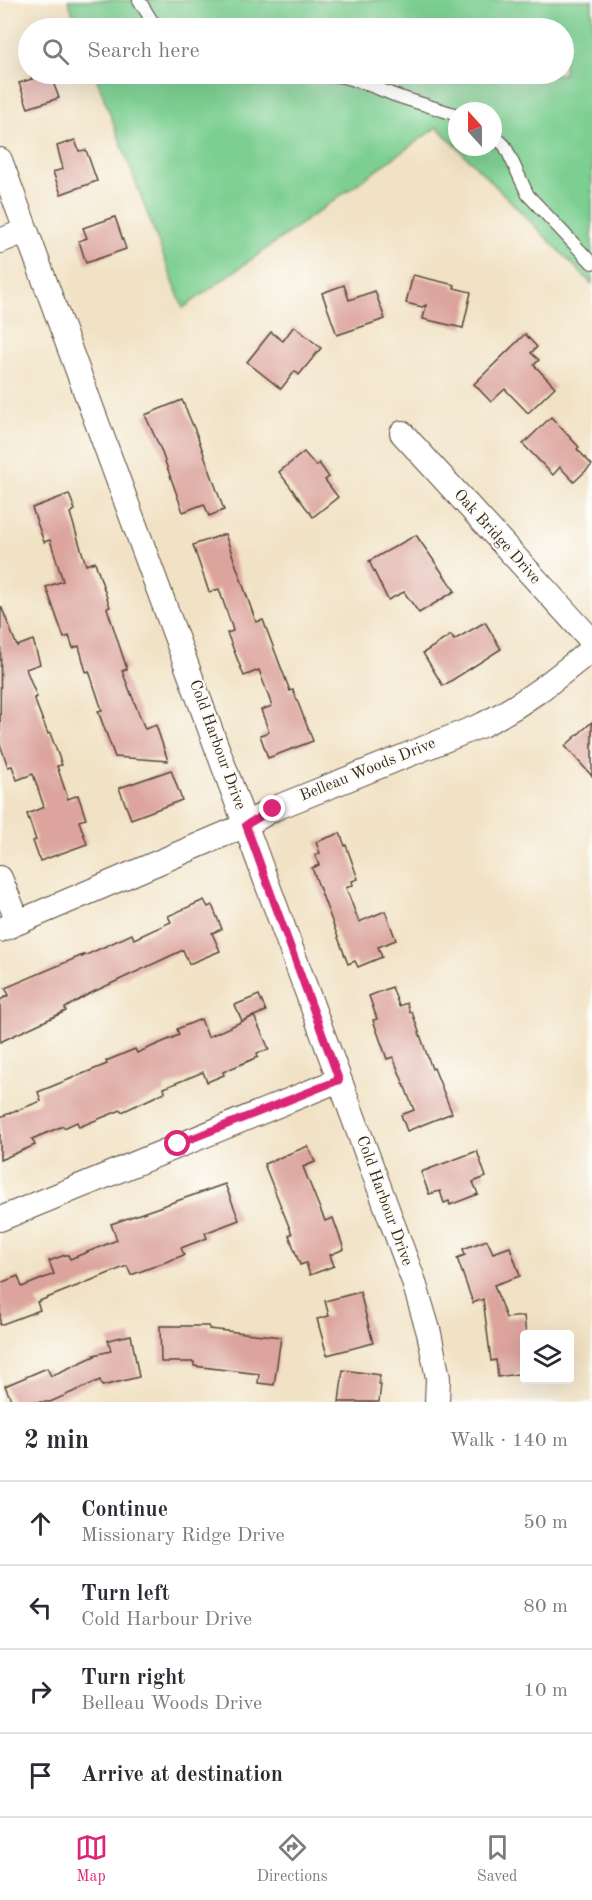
<!DOCTYPE html>
<meta charset="utf-8">
<style>
body{margin:0;font-family:"Old Standard TT",serif;background:#f7f7f7;color:#2b2b33}
.controls{position:absolute;right:18px;bottom:18px;display:grid;overflow:hidden;border-radius:6px;box-shadow:0 6px 24px #0002}
.controls button{width:54px;height:54px;display:grid;place-items:center;padding:0;border:0;border-bottom:2px solid #e1e1e2;background:#fff;color:#2b2b33;font:30px sans-serif}
.compass{position:absolute;left:448px;top:102px;width:54px;height:54px;border-radius:50%;background:#fff;box-shadow:0 6px 24px #0002;rotate:339deg}
.stop{position:absolute;width:18px;height:18px;margin:-14px;border:4px solid #db2777;border-radius:50%;background:#fff}
.stop.end{background:#db2777;border-color:#fff;box-shadow:0 2px 6px #0008}
.list{margin:0;padding:0;list-style:none}
h2{display:flex;justify-content:space-between;align-items:center;height:78px;margin:0;padding:0 24px;font-size:26px}
h2 small{font-size:20px;font-weight:400;color:#7c7c81}
.list li{display:grid;grid-template-columns:39px 1fr auto;gap:18px;align-items:center;box-sizing:border-box;height:84px;padding:0 24px;border-top:2px solid #e1e1e2}
.list b{display:block;font-size:22px;white-space:nowrap}
.list p{margin:0;font-size:20px;white-space:nowrap;color:#7c7c81}
.list em{font-size:20px;font-style:normal;color:#7c7c81}
.icon{flex:none;width:33px;height:33px;fill:none;stroke:currentColor;stroke-width:2;stroke-linecap:round;stroke-linejoin:round}
.map{position:relative;flex:none;width:592px;height:1402px;overflow:hidden}
.search{position:absolute;background:#fff;box-shadow:0 6px 24px #0002;left:18px;right:18px;top:18px;height:66px;display:flex;align-items:center;gap:15px;box-sizing:border-box;padding:0 21px;border-radius:33px;color:#7c7c81;font-size:22px}
.sheet{height:414px;background:#fff}
nav{display:flex;justify-content:space-around;align-items:center;box-sizing:border-box;height:84px;border-top:2px solid #e1e1e2;background:#fff;font-size:16px;color:#7c7c81}
nav a{display:grid;justify-items:center;gap:3px}
nav .on{color:#db2777}
.map>svg:first-child{display:block}
</style>
<div class="map">
<svg width="592" height="1402" viewBox="0 0 592 1402">
<rect width="100%" height="100%" fill="#fdfcf7"/>
<filter id="ink" filterUnits="userSpaceOnUse"><feTurbulence type="fractalNoise" baseFrequency=".0167" numOctaves="2"/><feDisplacementMap in="SourceGraphic" scale="12" xChannelSelector="R" yChannelSelector="G"/><feConvolveMatrix kernelMatrix="1 2 1 2 8 2 1 2 1" color-interpolation-filters="sRGB"/></filter>
<filter id="wash" filterUnits="userSpaceOnUse"><feTurbulence type="fractalNoise" baseFrequency=".008" numOctaves="4" result="noise"/><feDisplacementMap in="SourceGraphic" scale="24" xChannelSelector="R" yChannelSelector="G"/><feGaussianBlur stdDeviation="1.35" result="paint"/><feColorMatrix in="noise" values="0 0 0 0 0 0 0 0 0 0 0 0 0 0 0 0 0 1.4 0 .05"/><feComposite in="paint" operator="in"/></filter>
<g filter="url(#wash)">
<rect width="100%" height="100%" fill="#f1e2c5"/>
<path fill="#7ccf91" stroke="#5c7c58" stroke-width="1.5" d="M 68,0 L 592,0 L 592,284 L 457,147 L 493,147 L 493,111 L 457,111 L 457,147 L 437,127 L 183,308 L 95,74 L 564,74 L 564,28 L 78,28 Z"/>
<g id="blocks">
<g fill="#dca49d">
<path d="M 30,74 L 50,74 L 59,98 L 28,108 L 19,83 L 32,79 Z"/>
<path d="M 75,140 L 79,151 L 86,150 L 97,181 L 61,194 L 53,172 L 63,169 L 57,146 Z"/>
<path d="M 115,217 L 126,249 L 86,263 L 79,241 L 87,238 L 83,228 Z"/>
<path d="M 413,275 L 455,285 L 454,288 L 471,292 L 463,328 L 423,319 L 426,305 L 422,307 L 406,303 Z"/>
<path d="M 344,285 L 349,300 L 375,291 L 385,319 L 337,335 L 322,293 Z"/>
<path d="M 294,326 L 321,348 L 299,375 L 295,371 L 281,389 L 247,362 L 271,332 L 283,341 Z"/>
<path d="M 525,334 L 537,347 L 531,353 L 539,360 L 534,365 L 555,387 L 528,413 L 505,389 L 491,402 L 474,384 Z"/>
<path d="M 182,400 L 197,435 L 224,510 L 209,516 L 204,504 L 183,512 L 161,450 L 145,415 Z"/>
<path d="M 551,417 L 579,447 L 577,449 L 592,465 L 574,482 L 560,467 L 553,475 L 523,444 Z"/>
<path d="M 304,452 L 316,466 L 319,463 L 329,477 L 325,480 L 338,497 L 313,517 L 279,472 Z"/>
<path d="M 69,494 L 75,510 L 70,513 L 86,565 L 95,562 L 110,607 L 107,608 L 127,669 L 122,671 L 145,729 L 156,725 L 168,761 L 115,757 L 98,711 L 102,710 L 89,671 L 86,672 L 79,646 L 73,648 L 69,636 L 64,638 L 46,587 L 63,581 L 50,540 L 44,542 L 32,508 Z"/>
<path d="M 225,534 L 256,622 L 263,620 L 290,691 L 293,690 L 313,741 L 268,758 L 260,735 L 269,732 L 261,710 L 272,706 L 259,670 L 244,676 L 227,633 L 233,631 L 232,627 L 219,589 L 209,592 L 193,545 Z"/>
<path d="M 416,535 L 455,591 L 419,613 L 404,592 L 388,600 L 369,561 Z"/>
<path d="M 1,606 L 17,646 L 33,640 L 40,664 L 26,669 L 37,697 L 34,698 L 48,734 L 50,733 L 62,765 L 57,766 L 68,799 L 78,795 L 86,819 L 79,821 L 87,844 L 40,861 L 33,841 L 36,840 L 27,814 L 44,807 L 33,774 L 17,780 L 12,766 L 8,767 L 0,744 Z"/>
<path d="M 485,622 L 501,649 L 443,686 L 423,653 L 451,635 L 454,640 Z"/>
<path d="M 592,722 L 592,776 L 565,746 Z"/>
<path d="M 171,770 L 182,800 L 131,819 L 119,788 Z"/>
<path d="M 340,833 L 345,846 L 346,845 L 358,879 L 352,881 L 353,885 L 346,888 L 359,922 L 385,911 L 396,940 L 378,947 L 382,957 L 358,967 L 355,961 L 348,964 L 312,868 L 319,865 L 315,855 L 320,853 L 316,842 Z"/>
<path d="M 204,900 L 208,907 L 212,905 L 222,929 L 212,933 L 220,951 L 189,964 L 183,950 L 89,994 L 65,1008 L 66,1011 L 0,1042 L 0,1000 L 9,995 L 5,988 L 83,955 L 82,957 L 132,934 L 134,939 L 171,922 L 168,916 Z"/>
<path d="M 392,987 L 399,1006 L 407,1003 L 410,1013 L 412,1012 L 432,1069 L 434,1068 L 452,1113 L 407,1131 L 401,1115 L 414,1110 L 393,1057 L 387,1059 L 373,1020 L 377,1019 L 369,996 Z"/>
<path d="M 259,995 L 266,1011 L 242,1021 L 235,1005 Z"/>
<path d="M 254,1016 L 269,1049 L 257,1053 L 258,1057 L 223,1072 L 224,1075 L 207,1082 L 203,1072 L 164,1088 L 165,1092 L 122,1112 L 121,1110 L 79,1127 L 77,1122 L 64,1128 L 63,1126 L 32,1139 L 35,1145 L 0,1160 L 0,1117 L 41,1101 L 38,1092 L 107,1064 L 106,1061 L 135,1049 L 137,1053 L 179,1035 L 177,1029 L 201,1019 L 208,1037 Z"/>
<path d="M 308,1146 L 315,1162 L 303,1167 L 325,1221 L 333,1218 L 344,1249 L 330,1255 L 334,1266 L 310,1275 L 306,1263 L 300,1265 L 289,1235 L 292,1234 L 264,1164 Z"/>
<path d="M 477,1151 L 486,1177 L 473,1182 L 478,1194 L 450,1205 L 449,1201 L 444,1203 L 440,1191 L 429,1194 L 421,1172 Z"/>
<path d="M 225,1184 L 239,1220 L 205,1233 L 207,1238 L 181,1248 L 184,1255 L 131,1275 L 127,1266 L 37,1302 L 40,1310 L 0,1325 L 0,1283 L 18,1276 L 22,1287 L 54,1274 L 49,1261 L 65,1255 L 68,1255 L 70,1259 L 117,1240 L 111,1224 Z"/>
<path d="M 487,1240 L 493,1253 L 510,1247 L 520,1276 L 494,1285 L 506,1318 L 524,1316 L 526,1335 L 525,1335 L 525,1361 L 522,1362 L 524,1373 L 498,1377 L 496,1360 L 491,1361 L 483,1299 L 473,1303 L 457,1258 L 465,1255 L 463,1249 Z"/>
<path d="M 360,1292 L 373,1343 L 327,1355 L 317,1319 L 329,1316 L 325,1301 Z"/>
<path d="M 160,1326 L 209,1326 L 209,1329 L 281,1337 L 274,1385 L 258,1383 L 259,1374 L 194,1366 L 194,1362 L 161,1362 Z"/>
<path d="M 131,1335 L 139,1377 L 102,1386 L 100,1380 L 50,1402 L 12,1402 L 5,1386 L 47,1368 L 51,1376 L 95,1356 L 94,1355 L 111,1351 L 108,1340 Z"/>
<path d="M 343,1370 L 380,1375 L 379,1384 L 381,1384 L 379,1402 L 339,1402 Z"/>
</g>
</g>
</g>
<g filter="url(#ink)">
<use href="#blocks" fill-opacity="0" stroke="#564637" stroke-width="1.5"/>
<g fill="none" stroke-linecap="round" stroke-linejoin="round">
<g stroke="#564637" stroke-width="14">
<g id="lane">
<path d="M 139,0 L 152,21 L 161,28"/>
<path d="M 318,74 C 348,75 367,84 394,95 C 415,102 436,108 457,115"/>
<path d="M 493,134 L 505,146 L 528,195 L 592,263"/>
</g>
</g>
<g stroke="#564637" stroke-width="26">
<g id="street">
<path d="M 0,160 L 413,1279 L 429,1333 L 438,1378 L 437,1402"/>
<path d="M 0,241 L 25,231"/>
<path d="M 402,433 L 592,641"/>
<path d="M 0,878 L 18,922"/>
<path d="M 0,930 L 246,825 L 273,809 L 482,725 C 525,704 555,679 592,649"/>
<path d="M 0,1219 L 339,1080"/>
</g>
</g>
<use href="#lane" stroke="#fff" stroke-width="12"/>
<use href="#street" stroke="#fff" stroke-width="24"/>
</g>
</g>
<g fill="none" stroke-linecap="round" stroke-linejoin="round" filter="url(#ink)">
<path stroke="#db2777" stroke-width="8" d="M 178,1144 L 339,1080 L 246,825 L 273,809"/>
</g>
<g text-anchor="middle" dominant-baseline="central" stroke-width="4.5" stroke-linejoin="round" paint-order="stroke">
<g font-size="16" fill="#3b2a1e" stroke="#fdfcf7">
<text transform="translate(497 537) rotate(48)">Oak Bridge Drive</text>
<text transform="translate(217 745) rotate(70)">Cold Harbour Drive</text>
<text transform="translate(368 770) rotate(-22)">Belleau Woods Drive</text>
<text transform="translate(384 1201) rotate(70)">Cold Harbour Drive</text>
</g>
</g>
</svg>
<div class="controls">
<button><svg class="icon" aria-label="layers" viewBox="0 0 24 24"><path d="M12 4l9 5-9 5-9-5zM3 14l9 5 9-5"/></svg></button>
</div>
<svg class="compass" viewBox="-18 -18 36 36"><path d="M0-13l5 13h-10z" fill="#e53935"/><path d="M0 13l5-13h-10z" fill="#7c7c81"/></svg>
<div class="stop" style="left:178px;top:1144px"></div>
<div class="stop end" style="left:273px;top:809px"></div>
<div class="search"><svg class="icon" aria-label="search" viewBox="0 0 24 24"><circle cx="10" cy="10" r="6"/><path d="M15 15l6 6"/></svg>Search here</div>
</div>
<section class="sheet">
<h2>2 min<small>Walk · 140 m</small></h2>
<ul class="list">
<li><svg class="icon" aria-label="ahead" viewBox="0 0 24 24"><path d="M12 20V5M6 11l6-6 6 6"/></svg><div><b>Continue</b><p>Missionary Ridge Drive</p></div><em>50 m</em></li>
<li><svg class="icon" aria-label="left" viewBox="0 0 24 24"><path d="M17 20v-9H6M10 6l-5 5 5 5"/></svg><div><b>Turn left</b><p>Cold Harbour Drive</p></div><em>80 m</em></li>
<li><svg class="icon" aria-label="right" viewBox="0 0 24 24"><path d="M7 20v-9h11M14 6l5 5-5 5"/></svg><div><b>Turn right</b><p>Belleau Woods Drive</p></div><em>10 m</em></li>
<li><svg class="icon" aria-label="arrive" viewBox="0 0 24 24"><path d="M6 21V4h12l-3 4 3 4H6"/></svg><div><b>Arrive at destination</b></div></li>
</ul>
</section>
<nav>
<a class="on"><svg class="icon" aria-label="map" viewBox="0 0 24 24"><path d="M3 6l6-2 6 2 6-2v14l-6 2-6-2-6 2zM9 4v14M15 6v14"/></svg>Map</a>
<a><svg class="icon" aria-label="directions" viewBox="0 0 24 24"><path d="M12 3l9 9-9 9-9-9zM9 14v-3h6M13 9l2 2-2 2"/></svg>Directions</a>
<a><svg class="icon" aria-label="saved" viewBox="0 0 24 24"><path d="M7 4h10v16l-5-4-5 4z"/></svg>Saved</a>
</nav>
